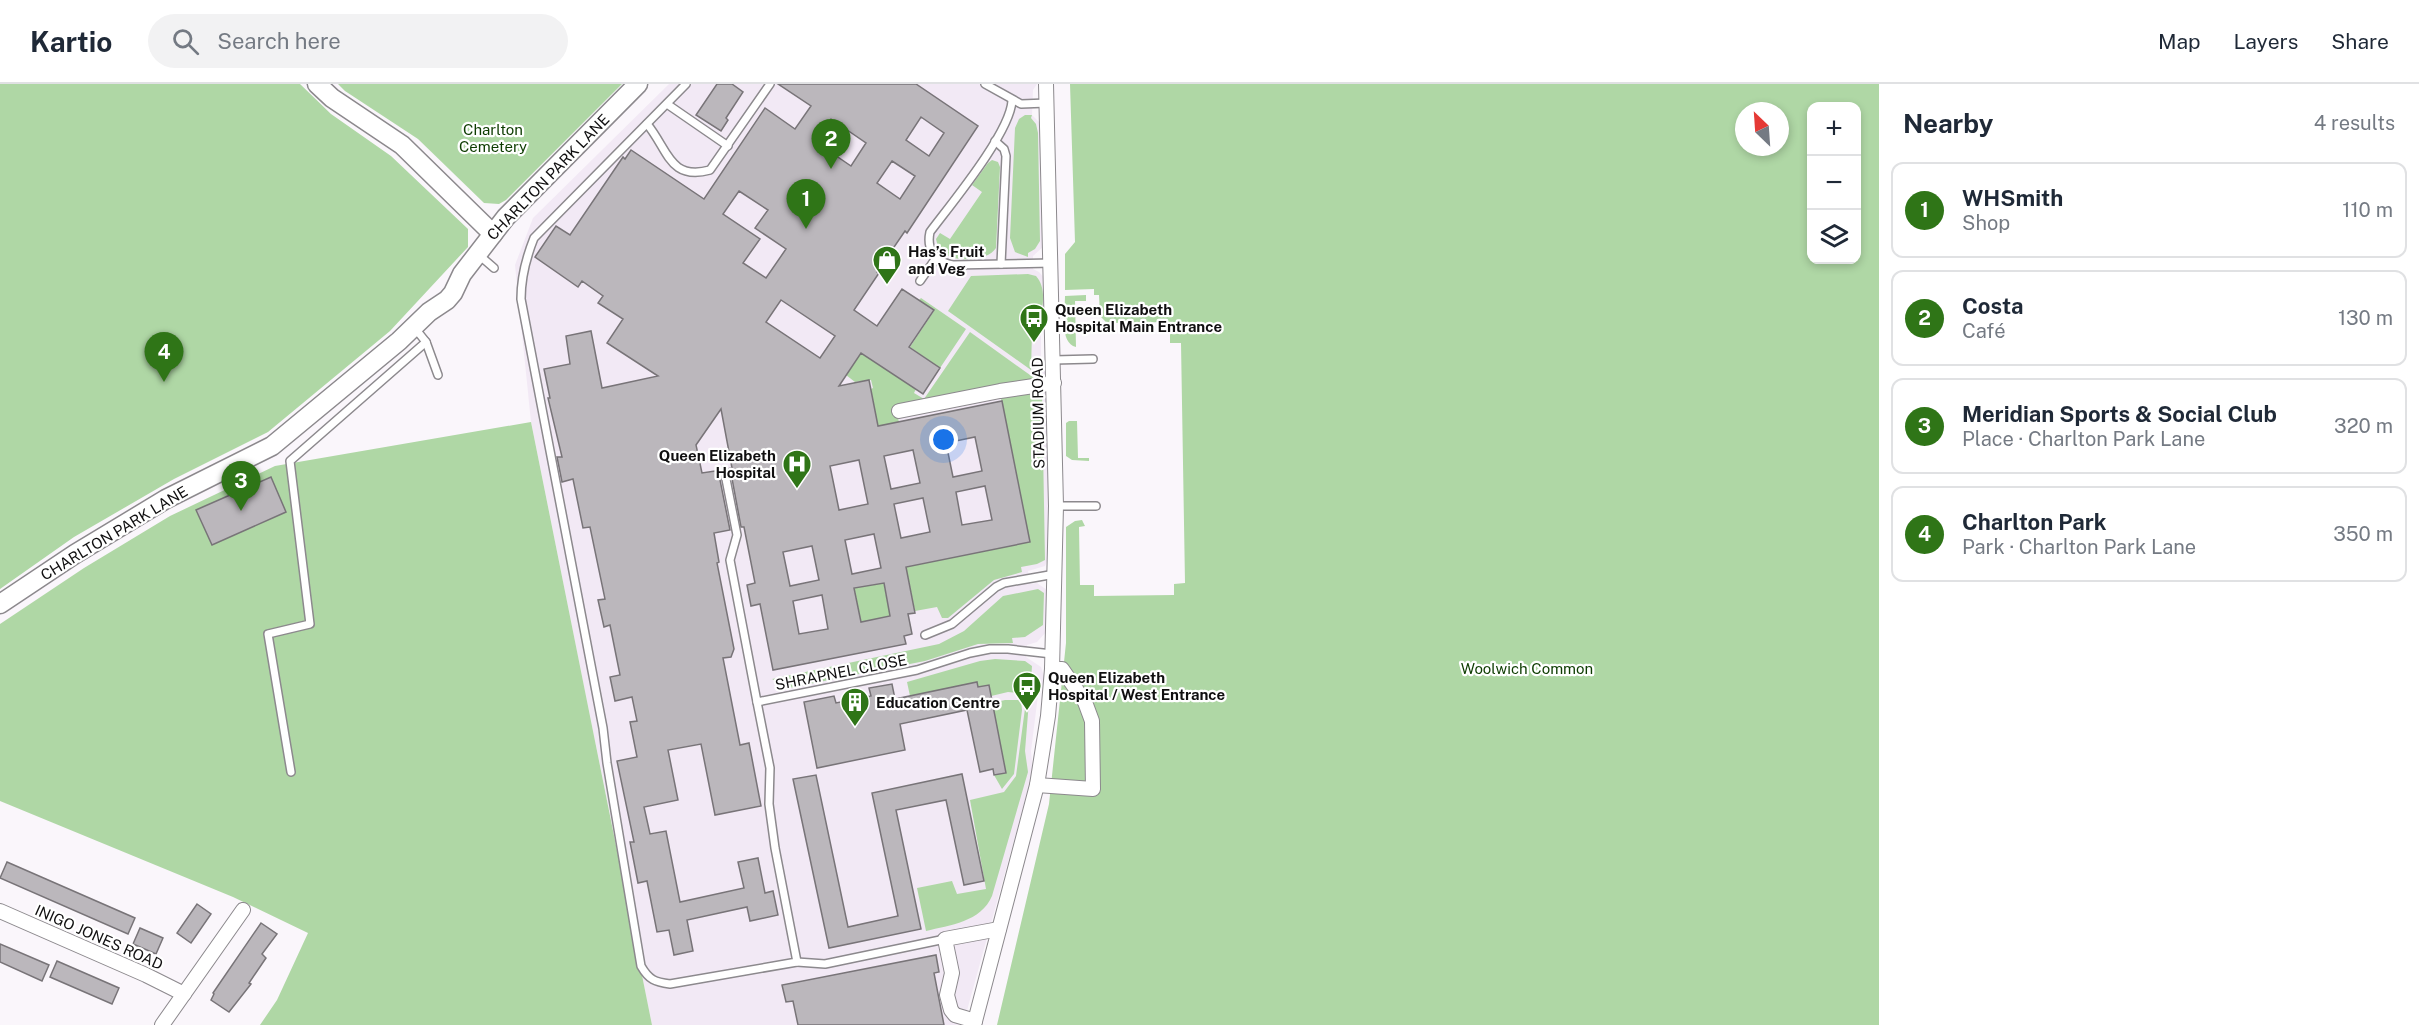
<!DOCTYPE html>
<meta charset="utf-8">
<style>
body{margin:0;font-family:"Public Sans",sans-serif;background:#f2f2f3;color:#1f2937}
.controls{position:absolute;right:18px;top:18px;display:grid;overflow:hidden;border-radius:12px;box-shadow:0 3px 9px #0003}
.controls button{width:54px;height:54px;display:grid;place-items:center;padding:0;border:0;border-bottom:2px solid #e0e1e3;background:#fff;color:#1f2937;font:30px sans-serif}
.compass{position:absolute;left:1735px;top:18px;width:54px;height:54px;border-radius:50%;background:#fff;box-shadow:0 3px 9px #0003;rotate:335deg}
.you{position:absolute;left:944px;top:356px;width:21px;height:21px;margin:-15px;border:4px solid #fff;border-radius:50%;background:#1a73e8;box-shadow:0 0 0 9px #1a73e833}
.badge{display:grid;place-items:center;width:39px;height:39px;border-radius:50%;background:#2f7517;color:#fff;font-size:20px;font-weight:700}
.pin{position:absolute;translate:-50% -50px;filter:drop-shadow(0 2px 3px #0008)}
.pin::after{content:'';position:absolute;top:32px;width:21px;height:18px;background:inherit;clip-path:polygon(0 0,100% 0,50% 100%)}
.list{margin:0;padding:0;list-style:none}
h2{display:flex;justify-content:space-between;align-items:center;height:78px;margin:0;padding:0 24px;font-size:26px}
h2 small{font-size:20px;font-weight:400;color:#747a83}
.list li{display:grid;grid-template-columns:39px 1fr auto;gap:18px;align-items:center;box-sizing:border-box;height:96px;margin:0 12px 12px;padding:0 12px;border:2px solid #e0e1e3;border-radius:12px}
.list b{display:block;font-size:22px;white-space:nowrap}
.list p{margin:0;font-size:20px;white-space:nowrap;color:#747a83}
.list em{font-size:20px;font-style:normal;color:#747a83}
.icon{flex:none;width:33px;height:33px;fill:none;stroke:currentColor;stroke-width:2;stroke-linecap:round;stroke-linejoin:round}
.map{position:relative;flex:none;width:1879px;height:941px;overflow:hidden}
header{display:flex;align-items:center;gap:36px;box-sizing:border-box;height:84px;padding:0 30px;background:#fff;border-bottom:2px solid #e0e1e3}
header strong{font-size:28px}
nav{display:flex;gap:33px;margin-inline-start:auto;font-size:21px}
.search{width:420px;height:54px;background:#f2f2f3;display:flex;align-items:center;gap:15px;box-sizing:border-box;padding:0 21px;border-radius:33px;color:#747a83;font-size:22px}
main{display:flex}
aside{flex:1;background:#fff}
.map>svg:first-child{display:block}
</style>
<header>
<strong>Kartio</strong>
<div class="search"><svg class="icon" aria-label="search" viewBox="0 0 24 24"><circle cx="10" cy="10" r="6"/><path d="M15 15l6 6"/></svg>Search here</div>
<nav><a>Map</a><a>Layers</a><a>Share</a></nav>
</header>
<main>
<div class="map">
<svg width="1879" height="941" viewBox="0 0 1879 941">
<rect width="100%" height="100%" fill="#faf6fb"/>
<path fill="#f2e9f5" d="M 669,0 L 1037,0 L 1033,6 L 1032,31 L 1042,41 L 1044,162 L 1033,172 L 1033,185 L 1039,188 L 1046,196 L 1047,220 L 1041,243 L 1041,274 L 1046,290 L 1048,309 L 1049,473 L 1045,482 L 1028,487 L 1030,500 L 1037,499 L 1047,506 L 1046,548 L 1037,558 L 1027,561 L 1026,573 L 1041,583 L 1045,595 L 1038,611 L 1031,667 L 1033,687 L 963,941 L 652,941 L 531,338 L 515,181 L 533,134 Z"/>
<g fill="#afd7a5" fill-rule="evenodd">
<path d="M 0,0 L 300,0 L 331,30 L 391,72 L 468,145 L 468,163 L 390,247 L 268,348 L 174,395 L 74,453 L 0,505 Z"/>
<path d="M 338,0 L 622,0 L 506,116 L 499,120 L 484,119 L 418,55 L 345,7 Z"/>
<path d="M 1070,0 L 1879,0 L 1879,941 L 997,941 L 1049,720 L 1066,559 L 1066,443 L 1075,437 L 1082,436 L 1085,442 L 1079,443 L 1080,501 L 1094,501 L 1094,512 L 1174,511 L 1174,500 L 1185,499 L 1181,259 L 1170,259 L 1170,238 L 1107,239 L 1100,232 L 1099,211 L 1094,211 L 1094,205 L 1065,206 L 1065,170 L 1075,158 ZM 1812,22 L 1856,22 L 1856,176 L 1812,176 ZM 1744,27 L 1780,27 L 1780,63 L 1744,63 Z"/>
<path d="M 1025,31 L 1032,31 L 1031,34 L 1036,40 L 1038,49 L 1040,157 L 1035,165 L 1028,169 L 1028,173 L 1015,168 L 1010,154 L 1015,44 L 1019,35 Z"/>
<path d="M 992,76 L 998,78 L 1000,83 L 996,164 C 987,177 964,177 950,173 L 938,163 L 936,155 L 940,149 L 950,155 L 982,108 L 972,101 L 988,79 Z"/>
<path d="M 1028,190 L 1036,192 C 1049,206 1042,236 1032,248 L 1031,286 L 948,227 L 971,192 Z"/>
<path d="M 1086,211 L 1086,217 L 1075,217 L 1076,263 C 1059,259 1065,227 1065,212 Z"/>
<path d="M 921,214 L 966,245 L 940,284 L 910,263 L 934,227 L 919,216 Z"/>
<path d="M 970,248 L 1037,296 L 896,325 L 899,338 L 878,342 L 871,305 L 873,304 L 871,296 L 855,298 L 846,291 L 861,269 L 916,305 L 914,309 L 924,315 Z"/>
<path d="M 1042,307 L 1045,476 L 1037,480 L 1021,483 L 1022,488 L 994,496 L 948,534 L 942,534 L 937,523 L 915,527 L 906,483 L 1030,458 L 1000,310 Z"/>
<path d="M 1069,337 L 1077,337 L 1078,374 L 1089,374 L 1089,377 L 1072,376 L 1066,372 L 1066,339 Z"/>
<path d="M 531,338 L 652,941 L 260,941 L 277,916 L 308,849 L 233,813 L 0,717 L 0,540 L 84,484 L 170,432 L 275,382 Z"/>
<path d="M 883,496 L 890,532 L 861,538 L 854,502 L 874,501 Z"/>
<path d="M 1038,505 L 1044,509 L 1043,541 L 1025,553 L 1012,554 L 1013,559 L 978,560 L 925,577 L 789,604 L 772,595 L 939,560 L 964,547 L 1003,512 Z"/>
<path d="M 995,575 L 1025,577 L 1032,582 L 1030,610 L 1008,608 L 987,613 L 991,610 L 989,601 L 978,603 L 977,598 L 910,612 L 907,598 L 980,577 Z"/>
<path d="M 1005,616 L 1021,616 L 1022,626 L 1014,690 L 1002,705 L 994,691 L 1006,688 L 992,619 Z"/>
<path d="M 1026,617 L 1029,617 L 1025,667 L 1028,688 L 992,812 C 981,838 950,841 926,847 L 917,804 L 952,797 L 957,810 L 986,805 L 970,716 L 1004,708 L 1016,692 Z"/>
</g>
<g fill="#bbb7bc" stroke="#787478" stroke-width="1.5" fill-rule="evenodd">
<path d="M 717,0 L 732,0 L 743,8 L 726,34 L 728,36 L 721,47 L 696,31 Z"/>
<path d="M 778,0 L 916,0 L 978,42 L 907,149 L 905,147 L 877,188 L 879,189 L 854,226 L 877,242 L 902,205 L 934,226 L 909,263 L 940,284 L 923,310 L 861,269 L 839,302 L 869,296 L 878,342 L 1002,317 L 1030,458 L 906,483 L 915,529 L 908,530 L 912,550 L 904,552 L 906,560 L 773,586 L 760,520 L 751,522 L 747,501 L 755,499 L 744,443 L 741,443 L 731,389 L 727,385 L 732,384 L 721,325 L 696,361 L 702,389 L 722,386 L 719,391 L 730,446 L 714,449 L 719,478 L 717,479 L 734,565 L 731,573 L 723,574 L 740,661 L 749,659 L 761,722 L 715,731 L 701,660 L 668,666 L 678,716 L 644,723 L 650,750 L 666,747 L 680,818 L 744,804 L 738,778 L 758,774 L 765,809 L 773,807 L 778,831 L 750,837 L 747,823 L 687,836 L 693,867 L 674,871 L 669,846 L 657,848 L 647,797 L 638,799 L 630,758 L 634,758 L 617,677 L 637,673 L 630,638 L 637,637 L 632,613 L 615,617 L 610,593 L 620,591 L 610,541 L 604,543 L 598,516 L 605,515 L 590,443 L 583,444 L 573,395 L 562,398 L 557,373 L 562,373 L 548,314 L 550,314 L 544,285 L 570,280 L 566,252 L 591,247 L 602,304 L 658,292 L 607,259 L 623,235 L 598,219 L 603,212 L 582,197 L 578,203 L 535,173 L 556,142 L 570,151 L 623,73 L 625,75 L 631,66 L 704,115 L 765,24 L 795,45 L 811,22 ZM 921,33 L 944,49 L 929,72 L 906,56 ZM 831,35 L 866,59 L 851,82 L 816,58 ZM 892,77 L 915,92 L 900,115 L 877,99 ZM 739,107 L 768,126 L 755,144 L 786,165 L 766,194 L 743,179 L 760,155 L 723,130 ZM 781,216 L 835,252 L 820,274 L 766,238 ZM 975,353 L 982,387 L 953,393 L 946,359 ZM 913,366 L 920,399 L 891,405 L 884,372 ZM 859,376 L 868,420 L 839,426 L 830,382 ZM 985,402 L 992,436 L 962,441 L 956,408 ZM 923,414 L 930,448 L 901,454 L 894,420 ZM 874,450 L 881,484 L 852,490 L 845,456 ZM 812,462 L 819,496 L 790,502 L 783,468 ZM 884,499 L 890,532 L 861,538 L 854,504 ZM 822,511 L 828,545 L 799,550 L 793,517 Z"/>
<path d="M 271,393 L 286,428 L 212,461 L 196,426 Z"/>
<path d="M 977,598 L 978,603 L 989,601 L 1006,689 L 994,691 L 993,685 L 980,688 L 967,626 L 900,640 L 905,666 L 817,684 L 804,618 L 834,612 L 836,619 L 871,612 L 869,604 L 892,600 L 895,615 Z"/>
<path d="M 962,690 L 984,797 L 964,801 L 946,716 L 896,726 L 921,845 L 829,864 L 793,695 L 816,691 L 848,843 L 898,832 L 872,709 Z"/>
<path d="M 7,778 L 135,834 L 128,850 L 0,794 Z"/>
<path d="M 197,820 L 211,830 L 191,859 L 177,849 Z"/>
<path d="M 261,839 L 277,850 L 262,870 L 266,874 L 249,899 L 251,900 L 229,928 L 211,916 L 214,910 L 213,909 Z"/>
<path d="M 140,844 L 163,854 L 156,870 L 133,860 Z"/>
<path d="M 0,860 L 49,881 L 42,897 L 0,878 Z"/>
<path d="M 936,871 L 939,888 L 934,889 L 944,941 L 798,941 L 793,917 L 786,918 L 782,901 Z"/>
<path d="M 57,877 L 119,904 L 112,920 L 50,893 Z"/>
</g>
<g fill="none" stroke-linecap="round" stroke-linejoin="round">
<g stroke="#8c898d" stroke-width="10">
<g id="service">
<path d="M 686,0 L 534,154 C 526,174 521,193 521,215 L 603,644 L 607,679 L 641,882 C 649,896 655,898 670,900 L 797,878 L 775,764 L 769,720 L 770,684 L 757,618"/>
<path d="M 985,0 L 1021,20 L 1047,19"/>
<path d="M 1012,17 C 1010,49 951,120 930,148 C 926,166 936,178 953,181 L 1052,179"/>
<path d="M 667,20 L 728,62"/>
<path d="M 647,40 C 668,65 669,97 710,86 L 770,0"/>
<path d="M 995,57 L 1004,65 L 1006,72 L 1001,180"/>
<path d="M 479,171 L 494,184"/>
<path d="M 920,197 L 936,174"/>
<path d="M 414,243 L 426,258 L 438,291"/>
<path d="M 1054,276 L 1093,275"/>
<path d="M 725,390 L 737,451 L 730,476 L 757,618 L 917,586 L 970,569 L 990,565 L 1008,565 L 1052,570"/>
<path d="M 1056,422 L 1096,422"/>
<path d="M 925,551 L 952,540 L 996,503 L 1004,499 L 1055,490"/>
<path d="M 291,688 L 268,550 L 310,540 L 290,377 L 426,258"/>
<path d="M 797,878 L 825,880 L 945,855"/>
</g>
</g>
<g stroke="#8c898d" stroke-width="16">
<g id="minor">
<path d="M 899,327 L 1000,307 L 1054,299"/>
<path d="M 1037,701 L 1093,705 L 1092,637 L 1085,618 L 1062,585 L 1052,585"/>
<path d="M 0,827 L 146,891 L 184,910"/>
<path d="M 975,937 L 955,931 L 951,926 L 947,911 L 952,889 L 945,855 L 999,845"/>
<path d="M 162,941 L 243,826"/>
<path d="M 974,941 L 1037,701 L 1048,632 L 1052,585 L 1056,422 L 1046,0"/>
</g>
</g>
<g stroke="#8c898d" stroke-width="21">
<g id="tertiary">
<path d="M 317,0 L 332,14 L 402,61 L 493,150"/>
<path d="M 0,520 L 75,470 L 166,415 L 272,362 L 399,257 L 429,228 L 447,216 L 453,209 L 462,190 L 506,133 L 638,0"/>
</g>
</g>
<use href="#service" stroke="#fff" stroke-width="7"/>
<use href="#minor" stroke="#fff" stroke-width="14"/>
<use href="#tertiary" stroke="#fff" stroke-width="18"/>
</g>
<defs>
<g id="shop-pin" transform="scale(1.5)"><path d="M0 17L-7.5 6A9.5 9.5 0 1 1 7.5 6Z" fill="#2f7517" stroke="#fff"/><path d="M-5-2.5h2.3a2.7 3.5 0 0 1 5.4 0H5L5.5 6h-11ZM-1.5-2.5h3a1.5 2.3 0 0 0-3 0Z" fill="#fff"/></g>
<g id="bus-pin" transform="scale(1.5)"><path d="M0 17L-7.5 6A9.5 9.5 0 1 1 7.5 6Z" fill="#2f7517" stroke="#fff"/><path d="M-5-6H5V4H4V6H2V4H-2V6H-4V4H-5ZM-3.5-4V0h7V-4ZM-3.5 1.2v1.5H-2V1.2ZM2 1.2v1.5H3.5V1.2Z" fill="#fff"/></g>
<g id="hospital-pin" transform="scale(1.5)"><path d="M0 17L-7.5 6A9.5 9.5 0 1 1 7.5 6Z" fill="#2f7517" stroke="#fff"/><path d="M-5-5h3v3.5h4V-5h3V5h-3V1.5h-4V5h-3Z" fill="#fff"/></g>
<g id="building-pin" transform="scale(1.5)"><path d="M0 17L-7.5 6A9.5 9.5 0 1 1 7.5 6Z" fill="#2f7517" stroke="#fff"/><path d="M-4-6H4V6H1V3H-1V6H-4ZM-2.5-4.3h1.7v1.8h-1.7ZM.8-4.3h1.7v1.8H.8ZM-2.5-1h1.7V.8h-1.7ZM.8-1h1.7V.8H.8Z" fill="#fff"/></g>
</defs>
<g fill-rule="evenodd">
<use href="#shop-pin" x="887" y="176"/>
<use href="#bus-pin" x="1034" y="234"/>
<use href="#hospital-pin" x="797" y="380"/>
<use href="#bus-pin" x="1027" y="602"/>
<use href="#building-pin" x="855" y="618"/>
</g>
<g text-anchor="middle" dominant-baseline="central" stroke-width="4.5" stroke-linejoin="round" paint-order="stroke">
<g font-size="15" fill="#0d3c00" stroke="#fff">
<text x="493" y="45">Charlton<tspan x="493" dy="17">Cemetery</tspan></text>
<text x="1527" y="584">Woolwich Common</text>
</g>
<g font-size="15" fill="#100f10" stroke="#fff">
<text transform="translate(548 93) rotate(-46)">CHARLTON PARK LANE</text>
<text transform="translate(1038 329) rotate(-91)">STADIUM ROAD</text>
<text transform="translate(114 449) rotate(-31)">CHARLTON PARK LANE</text>
<text transform="translate(841 588) rotate(-11)">SHRAPNEL CLOSE</text>
<text transform="translate(99 853) rotate(24)">INIGO JONES ROAD</text>
</g>
<g font-size="15" font-weight="bold" fill="#100f10" stroke="#fff" text-anchor="start">
<text x="908" y="167">Has’s Fruit<tspan x="908" dy="17">and Veg</tspan></text>
<text x="1055" y="225">Queen Elizabeth<tspan x="1055" dy="17">Hospital Main Entrance</tspan></text>
<text x="776" y="371" text-anchor="end">Queen Elizabeth<tspan x="776" dy="17">Hospital</tspan></text>
<text x="1048" y="593">Queen Elizabeth<tspan x="1048" dy="17">Hospital / West Entrance</tspan></text>
<text x="876" y="618">Education Centre</text>
</g>
</g>
</svg>
<div class="controls">
<button>+</button>
<button>−</button>
<button><svg class="icon" aria-label="layers" viewBox="0 0 24 24"><path d="M12 4l9 5-9 5-9-5zM3 14l9 5 9-5"/></svg></button>
</div>
<svg class="compass" viewBox="-18 -18 36 36"><path d="M0-13l5 13h-10z" fill="#e53935"/><path d="M0 13l5-13h-10z" fill="#747a83"/></svg>
<div class="you"></div>
<div class="pin badge" style="left:806px;top:145px">1</div>
<div class="pin badge" style="left:831px;top:85px">2</div>
<div class="pin badge" style="left:241px;top:427px">3</div>
<div class="pin badge" style="left:164px;top:298px">4</div>
</div>
<aside>
<h2>Nearby<small>4 results</small></h2>
<ul class="list">
<li><span class="badge">1</span><div><b>WHSmith</b><p>Shop</p></div><em>110 m</em></li>
<li><span class="badge">2</span><div><b>Costa</b><p>Café</p></div><em>130 m</em></li>
<li><span class="badge">3</span><div><b>Meridian Sports &amp; Social Club</b><p>Place · Charlton Park Lane</p></div><em>320 m</em></li>
<li><span class="badge">4</span><div><b>Charlton Park</b><p>Park · Charlton Park Lane</p></div><em>350 m</em></li>
</ul>
</aside>
</main>
